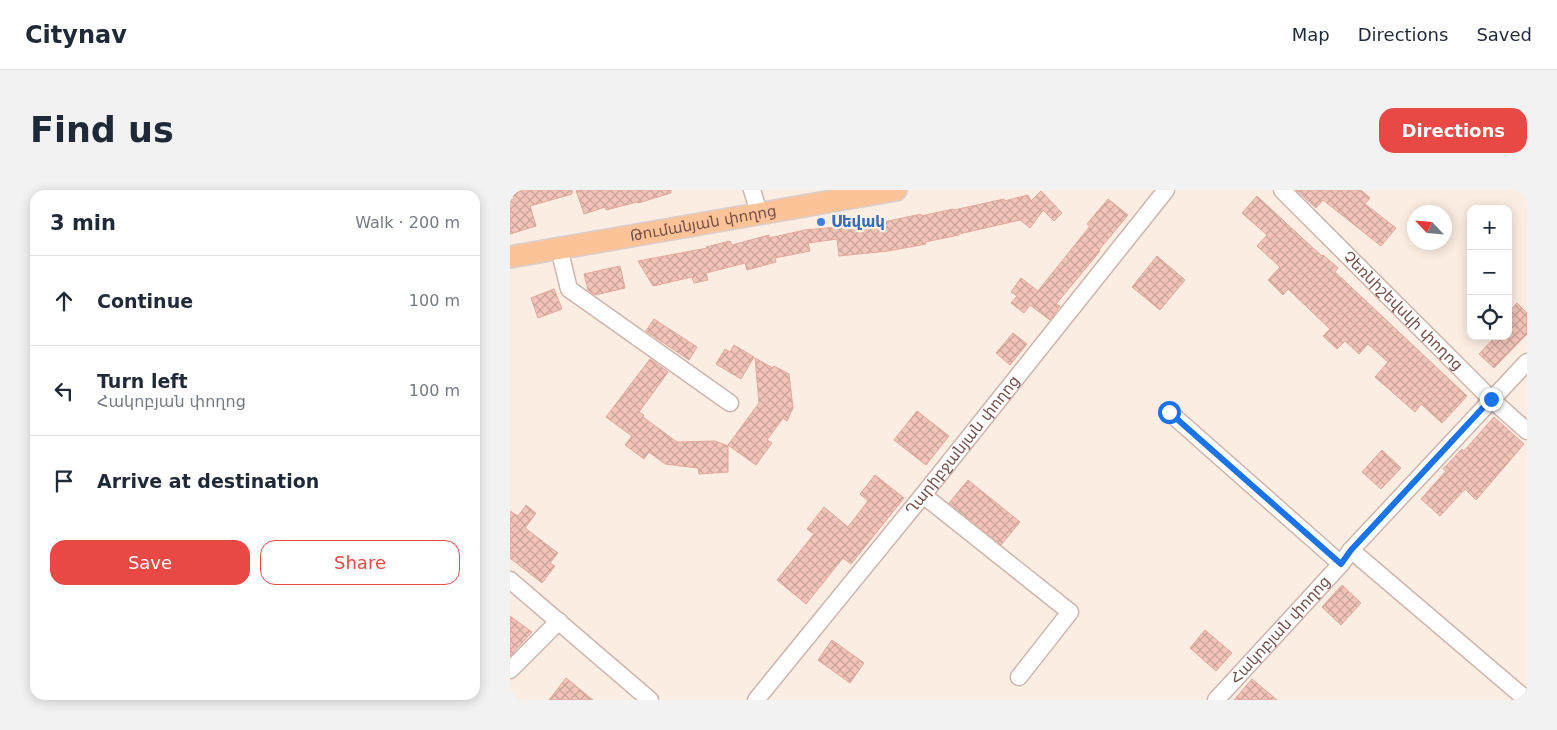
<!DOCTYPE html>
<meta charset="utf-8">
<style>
body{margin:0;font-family:"DejaVu Sans","Noto Sans Armenian",sans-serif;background:#f2f2f3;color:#1f2937}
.controls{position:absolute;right:15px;top:15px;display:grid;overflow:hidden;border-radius:10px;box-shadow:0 2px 12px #0003}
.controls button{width:45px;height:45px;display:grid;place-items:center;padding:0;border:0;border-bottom:1px solid #e0e1e3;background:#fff;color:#1f2937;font:25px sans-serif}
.compass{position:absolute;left:897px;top:15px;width:45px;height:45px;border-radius:50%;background:#fff;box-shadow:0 2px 12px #0003;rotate:296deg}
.stop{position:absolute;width:15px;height:15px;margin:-11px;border:4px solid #1a73e8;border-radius:50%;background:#fff}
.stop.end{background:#1a73e8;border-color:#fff;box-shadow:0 1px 5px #0008}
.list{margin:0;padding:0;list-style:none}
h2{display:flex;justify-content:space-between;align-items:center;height:65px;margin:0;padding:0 20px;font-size:21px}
h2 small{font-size:16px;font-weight:400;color:#747a83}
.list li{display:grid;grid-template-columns:32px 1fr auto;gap:15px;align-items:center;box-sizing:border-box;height:90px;padding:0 20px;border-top:1px solid #e0e1e3}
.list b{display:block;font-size:19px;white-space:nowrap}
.list p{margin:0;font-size:16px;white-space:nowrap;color:#747a83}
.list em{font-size:16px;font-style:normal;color:#747a83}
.actions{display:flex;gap:10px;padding:15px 20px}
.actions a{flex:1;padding:11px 0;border:1px solid #e84945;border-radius:15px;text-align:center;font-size:18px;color:#e84945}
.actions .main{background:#e84945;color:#fff}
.icon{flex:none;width:28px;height:28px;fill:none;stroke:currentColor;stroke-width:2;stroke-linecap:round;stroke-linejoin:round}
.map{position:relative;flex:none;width:1017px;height:510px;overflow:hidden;border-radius:15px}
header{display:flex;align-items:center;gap:30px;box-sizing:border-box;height:70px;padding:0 25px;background:#fff;border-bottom:1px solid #e0e1e3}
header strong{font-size:24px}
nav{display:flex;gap:28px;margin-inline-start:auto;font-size:18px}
.intro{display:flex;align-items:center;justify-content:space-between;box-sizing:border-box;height:120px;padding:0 30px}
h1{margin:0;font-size:35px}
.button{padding:12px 22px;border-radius:15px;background:#e84945;color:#fff;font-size:18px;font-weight:700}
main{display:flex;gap:30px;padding:0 30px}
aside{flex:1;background:#fff;border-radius:15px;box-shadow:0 2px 12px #0003}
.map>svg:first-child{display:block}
</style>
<header>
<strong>Citynav</strong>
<nav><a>Map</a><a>Directions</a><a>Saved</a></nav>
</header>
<div class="intro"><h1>Find us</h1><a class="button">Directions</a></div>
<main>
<aside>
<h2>3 min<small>Walk · 200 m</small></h2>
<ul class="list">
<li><svg class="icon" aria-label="ahead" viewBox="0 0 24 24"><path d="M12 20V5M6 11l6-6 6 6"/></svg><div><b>Continue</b></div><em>100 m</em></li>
<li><svg class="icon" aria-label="left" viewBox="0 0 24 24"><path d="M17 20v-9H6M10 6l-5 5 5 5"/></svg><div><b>Turn left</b><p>Հակոբյան փողոց</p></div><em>100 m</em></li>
<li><svg class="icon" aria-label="arrive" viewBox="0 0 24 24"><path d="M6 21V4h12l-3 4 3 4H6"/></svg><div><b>Arrive at destination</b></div></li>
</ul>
<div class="actions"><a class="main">Save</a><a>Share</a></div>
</aside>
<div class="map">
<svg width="1017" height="510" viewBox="0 0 1017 510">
<defs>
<pattern id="building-cross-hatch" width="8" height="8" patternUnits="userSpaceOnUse" patternTransform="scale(1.25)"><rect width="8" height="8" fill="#f2c4b9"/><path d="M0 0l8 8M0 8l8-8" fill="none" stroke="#c9a298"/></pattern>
</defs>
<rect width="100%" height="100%" fill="#fcede2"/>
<g fill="url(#building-cross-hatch)" stroke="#e5a79a">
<path d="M 2,0 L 62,0 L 62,4 L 20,16 L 26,36 L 0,44 L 0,10 L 4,9 Z"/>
<path d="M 66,0 L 161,0 L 161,3 L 128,13 L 127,12 L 96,20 L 95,17 L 74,24 Z"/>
<path d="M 786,0 L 851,0 L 860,8 L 855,14 L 886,38 L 871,56 L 813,10 L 806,18 Z"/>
<path d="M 531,1 L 552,23 L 544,31 L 533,20 L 520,38 L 510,30 L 449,44 L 449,45 L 415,52 L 416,54 L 378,61 L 329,66 L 327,49 L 298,53 L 300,61 L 265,68 L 266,72 L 237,80 L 235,73 L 196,83 L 198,90 L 184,93 L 182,87 L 143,96 L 128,71 L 197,58 L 196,57 L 220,51 L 222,55 L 259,45 L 259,48 L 295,40 L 369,33 L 411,24 L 411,26 L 443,19 L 444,20 L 494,9 L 494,11 L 518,5 L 521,11 Z"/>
<path d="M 747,6 L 803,58 L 812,66 L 813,65 L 828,78 L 825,82 L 957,206 L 932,233 L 911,214 L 905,222 L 865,187 L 878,172 L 858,154 L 849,164 L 835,151 L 827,159 L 813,146 L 820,139 L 778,99 L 773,105 L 758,90 L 770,77 L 747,56 L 757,45 L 732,23 Z"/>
<path d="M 598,9 L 618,25 L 589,60 L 590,61 L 546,114 L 550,116 L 540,130 L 520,115 L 514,123 L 501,113 L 507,106 L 501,102 L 511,88 L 528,101 L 580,36 L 577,34 Z"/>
<path d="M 647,66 L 675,90 L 650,120 L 622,97 Z"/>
<path d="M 110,76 L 115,98 L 85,105 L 78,100 L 74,84 Z"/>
<path d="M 44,99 L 52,119 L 28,128 L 21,108 Z"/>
<path d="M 1007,113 L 1017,123 L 1017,144 L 984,178 L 969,164 L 986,146 L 998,146 L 998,123 Z"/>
<path d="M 144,129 L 187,157 L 179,170 L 136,141 Z"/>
<path d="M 503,143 L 517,154 L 500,175 L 486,163 Z"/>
<path d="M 224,155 L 244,167 L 231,189 L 206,174 L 215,159 L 220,162 Z"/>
<path d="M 245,168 L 263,178 L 264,176 L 279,184 L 283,218 L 277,231 L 273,228 L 257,250 L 262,253 L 246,275 L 218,255 L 249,213 Z"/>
<path d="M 140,169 L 158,182 L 129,222 L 134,225 L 133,227 L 167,252 L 205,251 L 218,256 L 218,282 L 189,284 L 188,278 L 155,274 L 139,262 L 134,269 L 115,255 L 122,246 L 96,227 Z"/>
<path d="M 407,221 L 439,246 L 416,275 L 384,250 Z"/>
<path d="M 984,227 L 1014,254 L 966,310 L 955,299 L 930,326 L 911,309 L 936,281 L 933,279 L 952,259 L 954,261 Z"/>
<path d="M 872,260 L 891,278 L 871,299 L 852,282 Z"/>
<path d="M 365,285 L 394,308 L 341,374 L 333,368 L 296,414 L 267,390 L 304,344 L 297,339 L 314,317 L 338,337 L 358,311 L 350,304 Z"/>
<path d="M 458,290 L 510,332 L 491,355 L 439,313 Z"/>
<path d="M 16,315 L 26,323 L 15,338 L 48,363 L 40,373 L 45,376 L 32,393 L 0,368 L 0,321 L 8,326 Z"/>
<path d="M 832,395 L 851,413 L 831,435 L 812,417 Z"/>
<path d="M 0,426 L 22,442 L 0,466 Z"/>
<path d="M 695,440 L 722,463 L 706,481 L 680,458 Z"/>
<path d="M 322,450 L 354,473 L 340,493 L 308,470 Z"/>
<path d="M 56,488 L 83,510 L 39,510 Z"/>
<path d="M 742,489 L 767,510 L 724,510 Z"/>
</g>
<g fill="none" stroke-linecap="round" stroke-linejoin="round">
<g stroke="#cfb4ac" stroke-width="19">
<g id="minor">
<path d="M 242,0 L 249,23"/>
<path id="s1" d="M 772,0 L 981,209 L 1017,241"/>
<path d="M 49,58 L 59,99 L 220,213"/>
<path d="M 659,222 L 831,374"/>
<path d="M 413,305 L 560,422 L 509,487"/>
<path d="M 841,360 L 1017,510"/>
<path d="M 0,390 L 140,510"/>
<path d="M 0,480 L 49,431"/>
<path id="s2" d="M 246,510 L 413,305 L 656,0"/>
<path id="s3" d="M 706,510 L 831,374 L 841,360 L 1017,172"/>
</g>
</g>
<g stroke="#d8cecc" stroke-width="24">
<g id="major">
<path id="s4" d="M 0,67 L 386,0"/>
</g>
</g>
<use href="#minor" stroke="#fff" stroke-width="16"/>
<use href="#major" stroke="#fcc399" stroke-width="21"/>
</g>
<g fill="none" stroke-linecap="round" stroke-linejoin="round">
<path stroke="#1a73e8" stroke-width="6" d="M 659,222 L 831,374 L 841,360 L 981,209"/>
</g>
<circle fill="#3f7fe0" stroke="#fff1e8" stroke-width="2" cx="311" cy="32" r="5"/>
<g text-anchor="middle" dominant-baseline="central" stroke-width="4.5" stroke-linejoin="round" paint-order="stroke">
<g font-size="15" font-weight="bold" fill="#366cbe" stroke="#fff1e8" text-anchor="start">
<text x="321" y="32">Սեվակ</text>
</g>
<g font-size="15" fill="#744f48" stroke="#fff1e8">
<text stroke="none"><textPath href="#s4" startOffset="196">Թումանյան փողոց</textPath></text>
<text stroke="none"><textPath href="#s1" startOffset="171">Չեռնիշեվսկի փողոց</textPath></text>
<text stroke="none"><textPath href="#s2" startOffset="328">Ղարիբջանյան փողոց</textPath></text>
<text stroke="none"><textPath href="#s3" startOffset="95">Հակոբյան փողոց</textPath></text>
</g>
</g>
</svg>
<div class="controls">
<button>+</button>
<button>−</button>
<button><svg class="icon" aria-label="locate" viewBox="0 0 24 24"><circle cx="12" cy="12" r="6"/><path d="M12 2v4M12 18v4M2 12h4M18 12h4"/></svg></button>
</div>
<svg class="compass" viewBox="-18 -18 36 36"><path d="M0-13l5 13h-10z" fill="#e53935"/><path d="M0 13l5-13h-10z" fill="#747a83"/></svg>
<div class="stop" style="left:659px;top:222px"></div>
<div class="stop end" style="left:981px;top:209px"></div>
</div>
</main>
